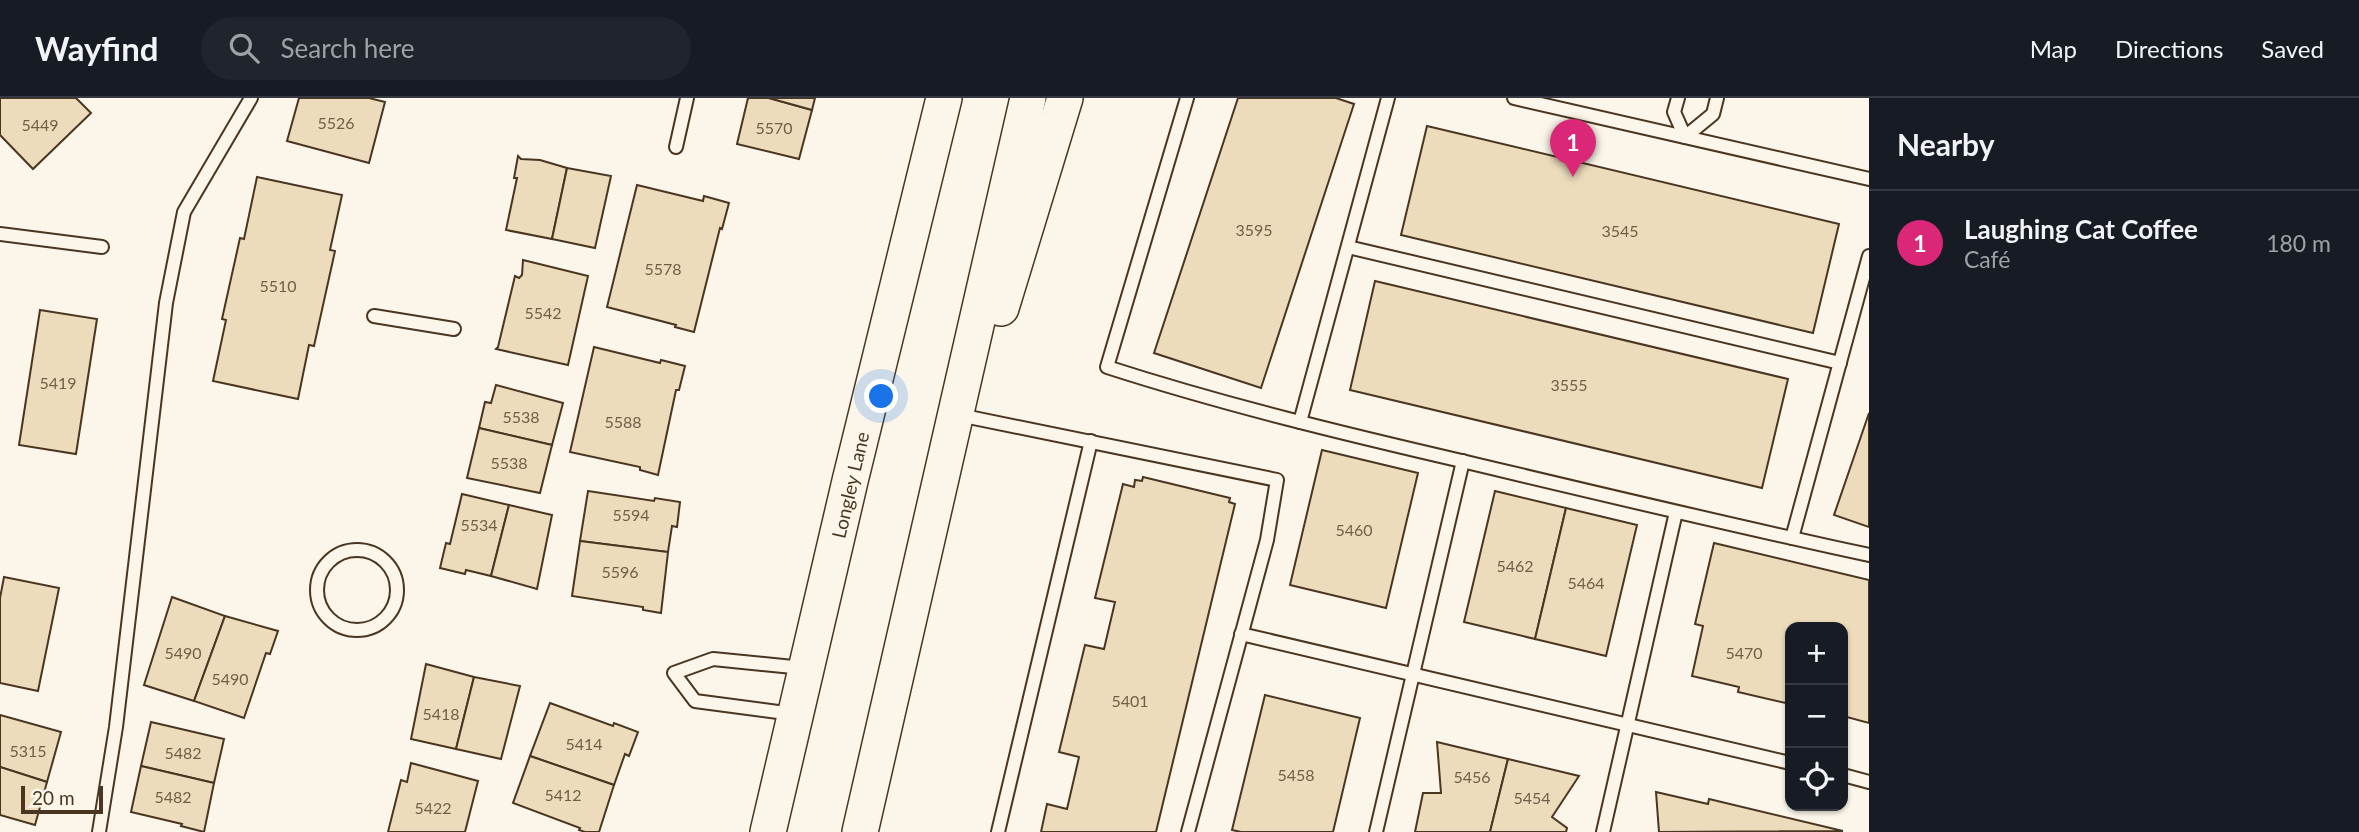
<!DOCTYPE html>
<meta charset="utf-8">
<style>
body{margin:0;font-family:Lato,sans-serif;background:#20242c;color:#f1f3f6}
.controls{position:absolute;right:21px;bottom:21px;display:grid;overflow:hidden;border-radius:14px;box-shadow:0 2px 5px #0004}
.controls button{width:63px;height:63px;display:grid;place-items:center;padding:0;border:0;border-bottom:2px solid #363941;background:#171b24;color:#f1f3f6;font:35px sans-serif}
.scale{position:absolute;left:21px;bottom:18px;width:82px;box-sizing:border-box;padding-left:7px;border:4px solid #4a3520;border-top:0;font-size:19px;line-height:24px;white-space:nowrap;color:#4a3520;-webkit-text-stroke:5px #fbf6e9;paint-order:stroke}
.you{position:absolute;left:882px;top:299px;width:24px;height:24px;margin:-18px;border:5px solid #fff;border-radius:50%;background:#1a73e8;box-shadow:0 0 0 10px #1a73e833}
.badge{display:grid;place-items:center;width:46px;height:46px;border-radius:50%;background:#db2777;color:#fff;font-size:23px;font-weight:700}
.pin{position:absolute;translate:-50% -58px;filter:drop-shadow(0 2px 4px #0008)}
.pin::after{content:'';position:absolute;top:37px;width:24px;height:21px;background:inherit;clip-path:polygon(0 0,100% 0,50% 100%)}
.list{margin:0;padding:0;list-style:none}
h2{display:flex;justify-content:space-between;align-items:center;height:91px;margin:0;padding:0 28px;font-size:30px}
h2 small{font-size:23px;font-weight:400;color:#9ea1a6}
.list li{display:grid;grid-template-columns:46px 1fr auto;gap:21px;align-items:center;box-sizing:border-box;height:105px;padding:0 28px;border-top:2px solid #363941}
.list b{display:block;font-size:26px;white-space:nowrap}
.list p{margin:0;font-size:23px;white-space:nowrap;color:#9ea1a6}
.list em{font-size:23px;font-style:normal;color:#9ea1a6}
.icon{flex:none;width:38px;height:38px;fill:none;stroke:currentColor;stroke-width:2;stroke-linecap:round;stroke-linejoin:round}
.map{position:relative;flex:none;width:1869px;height:734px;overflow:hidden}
header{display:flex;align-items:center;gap:42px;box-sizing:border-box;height:98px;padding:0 35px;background:#171b24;border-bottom:2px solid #363941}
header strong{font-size:33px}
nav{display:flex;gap:38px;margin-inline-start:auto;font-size:24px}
.search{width:490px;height:63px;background:#20242c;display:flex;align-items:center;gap:18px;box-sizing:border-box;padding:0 24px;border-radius:38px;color:#9ea1a6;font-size:26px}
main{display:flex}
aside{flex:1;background:#171b24}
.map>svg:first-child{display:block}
</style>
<header>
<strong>Wayfind</strong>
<div class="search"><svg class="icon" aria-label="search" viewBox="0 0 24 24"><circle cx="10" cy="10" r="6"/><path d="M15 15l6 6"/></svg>Search here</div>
<nav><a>Map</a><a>Directions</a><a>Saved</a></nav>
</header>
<main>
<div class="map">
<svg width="1869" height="734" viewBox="0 0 1869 734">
<rect width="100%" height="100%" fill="#fbf6e9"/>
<g fill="#ecdcbc" stroke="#4a3520" stroke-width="2">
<path d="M 0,0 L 76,0 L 91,15 L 33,71 L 0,37 Z"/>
<path d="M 299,0 L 369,0 L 385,4 L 369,65 L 287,43 Z"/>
<path d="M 748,0 L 769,0 L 812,12 L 799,61 L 737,46 Z"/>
<path d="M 769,0 L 815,0 L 812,12 Z"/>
<path d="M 1238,0 L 1336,0 L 1354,6 L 1261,290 L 1154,255 Z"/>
<path d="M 1427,28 L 1839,126 L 1813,235 L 1401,137 Z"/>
<path d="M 518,58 L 521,61 L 540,62 L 567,70 L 552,141 L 506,132 L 517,80 L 514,80 Z"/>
<path d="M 567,70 L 611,78 L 595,150 L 552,141 Z"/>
<path d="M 257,79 L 342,97 L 330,152 L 335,153 L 314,248 L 309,247 L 298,301 L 213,283 L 226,222 L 222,221 L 240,140 L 244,141 Z"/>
<path d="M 637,87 L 703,103 L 704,98 L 729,105 L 722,131 L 720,130 L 694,234 L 675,229 L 676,227 L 607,209 Z"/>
<path d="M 523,162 L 588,178 L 568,267 L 496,251 L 498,249 L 515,178 L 519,180 L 522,177 Z"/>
<path d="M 1375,183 L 1788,281 L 1762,390 L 1350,292 Z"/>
<path d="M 40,212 L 97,221 L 76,356 L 19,347 Z"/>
<path d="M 594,249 L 660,265 L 661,262 L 685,268 L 679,292 L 676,292 L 658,377 L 640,372 L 640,369 L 570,354 Z"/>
<path d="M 496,287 L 563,305 L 552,347 L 479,330 L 485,304 L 491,305 Z"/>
<path d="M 1869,315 L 1869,429 L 1834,417 Z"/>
<path d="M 479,330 L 552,347 L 540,395 L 467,380 Z"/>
<path d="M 1322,352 L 1418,375 L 1386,510 L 1290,487 Z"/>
<path d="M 1143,379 L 1230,400 L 1229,404 L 1235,406 L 1156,734 L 1041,734 L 1047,706 L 1067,711 L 1079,659 L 1059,654 L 1085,547 L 1104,551 L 1115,504 L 1095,500 L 1123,386 L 1134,389 L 1135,382 L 1142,383 Z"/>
<path d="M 588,393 L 654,403 L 655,400 L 680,404 L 677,429 L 672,428 L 668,454 L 580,443 Z"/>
<path d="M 1495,393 L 1566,410 L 1535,541 L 1464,524 Z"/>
<path d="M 462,396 L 509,407 L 491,478 L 466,472 L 465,476 L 440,470 L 446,445 L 450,446 Z"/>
<path d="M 509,407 L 552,417 L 537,491 L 491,478 Z"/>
<path d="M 1566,410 L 1637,427 L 1606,558 L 1535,541 Z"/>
<path d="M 580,443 L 668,454 L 661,515 L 643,512 L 643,509 L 572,498 Z"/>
<path d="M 1714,445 L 1869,482 L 1869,625 L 1843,618 L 1843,529 L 1790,529 L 1790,606 L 1738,594 L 1739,589 L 1692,578 L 1703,528 L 1695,526 Z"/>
<path d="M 4,479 L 59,490 L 38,593 L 0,585 L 0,500 Z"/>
<path d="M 172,499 L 225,518 L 194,603 L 144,587 Z"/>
<path d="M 225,518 L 278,533 L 270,556 L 266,555 L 244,620 L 194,603 Z"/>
<path d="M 426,566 L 474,579 L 456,651 L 411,641 Z"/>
<path d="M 474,579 L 520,588 L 501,661 L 456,651 Z"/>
<path d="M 1265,597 L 1360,620 L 1333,734 L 1241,734 L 1232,732 Z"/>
<path d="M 550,605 L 613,628 L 614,625 L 638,634 L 629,658 L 625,656 L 614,687 L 530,658 Z"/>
<path d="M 0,617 L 61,634 L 47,684 L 0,669 Z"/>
<path d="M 151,624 L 224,641 L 214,685 L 141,668 Z"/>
<path d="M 1437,644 L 1508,661 L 1490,734 L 1415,734 L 1423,695 L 1441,695 Z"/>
<path d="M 530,658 L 614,687 L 599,734 L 585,734 L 579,732 L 580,730 L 513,705 Z"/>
<path d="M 1508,661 L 1579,678 L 1552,719 L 1567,730 L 1566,734 L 1490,734 Z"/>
<path d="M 411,665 L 478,683 L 465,734 L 388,734 L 401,682 L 407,684 Z"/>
<path d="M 141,668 L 214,685 L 204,734 L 181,728 L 182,726 L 131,714 Z"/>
<path d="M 0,669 L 47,684 L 35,727 L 0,717 Z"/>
<path d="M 1656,694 L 1708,706 L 1709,701 L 1843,733 L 1659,734 Z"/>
</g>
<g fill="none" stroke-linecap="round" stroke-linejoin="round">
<g stroke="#4a3520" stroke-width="16">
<g id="lane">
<path d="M 1187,0 L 1107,269 C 1225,307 1345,336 1466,364 C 1600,396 1734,428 1869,457"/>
<path d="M 1514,0 L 1869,81"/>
<path d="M 1678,0 L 1674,14 L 1685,39 L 1713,16 L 1717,0"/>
<path d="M 676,49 L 687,0"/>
<path d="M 0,136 L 102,149"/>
<path d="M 1348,149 L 1840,265"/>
<path d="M 374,218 L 454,231"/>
<path d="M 959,317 L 1277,382 L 1267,442 L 1188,734"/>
<path d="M 1300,324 L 1388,0"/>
<path d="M 1792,440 L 1869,158"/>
<circle cx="357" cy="492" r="40"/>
<path d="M 1241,536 L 1790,665"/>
<path d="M 793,616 L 695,603 L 674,575 L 713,561 L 803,570"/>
<path d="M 1843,677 L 1869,684"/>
<path d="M 99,734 L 116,629 L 166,205 L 184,114 L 251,0"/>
<path d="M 998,734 L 1091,343"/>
<path d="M 1376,734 L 1463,363"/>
<path d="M 1603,734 L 1676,414"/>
</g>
</g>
<g stroke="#4a3520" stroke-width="38">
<g id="secondary">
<path d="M 1001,210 L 1065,0"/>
<path d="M 768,734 L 850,383 L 944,0"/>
<path d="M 860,734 L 1028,0"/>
</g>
</g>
<use href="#lane" stroke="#fbf6e9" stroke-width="12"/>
<use href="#secondary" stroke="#fbf6e9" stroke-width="35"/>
</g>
<g text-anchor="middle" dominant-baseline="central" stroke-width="5" stroke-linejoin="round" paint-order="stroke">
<g font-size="16" fill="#725f47">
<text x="336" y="24">5526</text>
<text x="40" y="26">5449</text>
<text x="774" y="29">5570</text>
<text x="1254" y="131">3595</text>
<text x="1620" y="132">3545</text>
<text x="663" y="170">5578</text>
<text x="278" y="187">5510</text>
<text x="543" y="214">5542</text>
<text x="58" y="284">5419</text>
<text x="1569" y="286">3555</text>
<text x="521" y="318">5538</text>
<text x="623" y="323">5588</text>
<text x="509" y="364">5538</text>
<text x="631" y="416">5594</text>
<text x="479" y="426">5534</text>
<text x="1354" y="431">5460</text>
<text x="1515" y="467">5462</text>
<text x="620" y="473">5596</text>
<text x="1586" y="484">5464</text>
<text x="183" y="554">5490</text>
<text x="1744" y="554">5470</text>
<text x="230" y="580">5490</text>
<text x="1130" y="602">5401</text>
<text x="441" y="615">5418</text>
<text x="584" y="645">5414</text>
<text x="28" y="652">5315</text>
<text x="183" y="654">5482</text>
<text x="1296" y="676">5458</text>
<text x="1472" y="678">5456</text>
<text x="563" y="696">5412</text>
<text x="173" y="698">5482</text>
<text x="1532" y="699">5454</text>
<text x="433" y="709">5422</text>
</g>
<g font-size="19" fill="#4a3520" stroke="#fbf6e9">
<text transform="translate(850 387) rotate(-77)">Longley Lane</text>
</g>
</g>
</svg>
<div class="controls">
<button>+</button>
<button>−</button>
<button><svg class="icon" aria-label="locate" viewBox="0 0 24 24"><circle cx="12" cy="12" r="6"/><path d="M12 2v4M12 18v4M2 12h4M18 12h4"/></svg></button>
</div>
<div class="scale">20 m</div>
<div class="you"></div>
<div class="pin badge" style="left:1573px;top:79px">1</div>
</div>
<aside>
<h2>Nearby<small></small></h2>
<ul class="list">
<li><span class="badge">1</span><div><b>Laughing Cat Coffee</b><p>Café</p></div><em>180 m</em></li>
</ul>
</aside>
</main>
